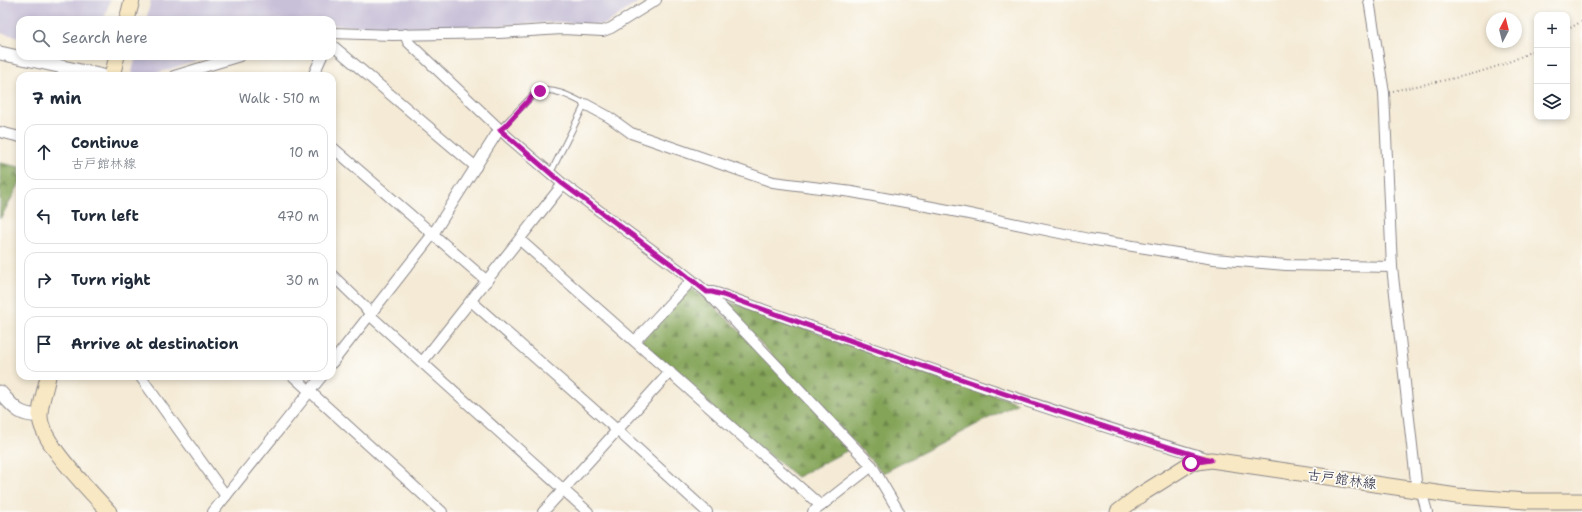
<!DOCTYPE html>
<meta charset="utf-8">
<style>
body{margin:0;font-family:"Shantell Sans","Klee One",sans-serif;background:#f2f2f3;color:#1f2937}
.controls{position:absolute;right:12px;top:12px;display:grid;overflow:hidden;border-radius:8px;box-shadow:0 2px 6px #0003}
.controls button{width:36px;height:36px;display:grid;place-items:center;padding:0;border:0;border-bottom:1px solid #e0e1e3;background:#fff;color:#1f2937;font:20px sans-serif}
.compass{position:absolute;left:1486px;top:12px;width:36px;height:36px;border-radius:50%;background:#fff;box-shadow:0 2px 6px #0003;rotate:7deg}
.stop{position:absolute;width:12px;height:12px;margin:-9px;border:3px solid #b5179e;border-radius:50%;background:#fff}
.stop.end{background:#b5179e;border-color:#fff;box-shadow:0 1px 4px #0008}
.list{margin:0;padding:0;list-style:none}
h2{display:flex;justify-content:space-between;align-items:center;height:52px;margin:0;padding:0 16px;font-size:17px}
h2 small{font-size:13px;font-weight:400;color:#747a83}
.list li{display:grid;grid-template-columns:26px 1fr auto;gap:12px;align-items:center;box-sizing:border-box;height:56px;margin:0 8px 8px;padding:0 8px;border:1px solid #e0e1e3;border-radius:12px}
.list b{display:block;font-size:15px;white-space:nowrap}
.list p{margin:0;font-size:13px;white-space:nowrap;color:#747a83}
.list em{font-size:13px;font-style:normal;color:#747a83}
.icon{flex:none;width:22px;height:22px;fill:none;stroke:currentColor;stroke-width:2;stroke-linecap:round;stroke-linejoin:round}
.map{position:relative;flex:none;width:1582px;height:512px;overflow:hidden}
.search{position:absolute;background:#fff;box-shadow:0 2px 6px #0003;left:16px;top:16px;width:320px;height:44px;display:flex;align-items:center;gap:10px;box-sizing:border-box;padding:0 14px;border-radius:12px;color:#747a83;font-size:15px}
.panel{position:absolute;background:#fff;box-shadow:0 2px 6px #0003;left:16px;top:72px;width:320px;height:308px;border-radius:12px}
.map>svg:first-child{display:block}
</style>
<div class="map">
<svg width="1582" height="512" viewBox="0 0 1582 512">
<defs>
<pattern id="forest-firs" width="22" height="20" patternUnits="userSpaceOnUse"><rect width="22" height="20" fill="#84a458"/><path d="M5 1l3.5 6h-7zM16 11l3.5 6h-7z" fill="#6c854a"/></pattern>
</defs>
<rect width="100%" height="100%" fill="#fdfcf7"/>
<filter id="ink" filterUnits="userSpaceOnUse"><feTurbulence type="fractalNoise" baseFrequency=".025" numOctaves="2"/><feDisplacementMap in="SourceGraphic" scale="8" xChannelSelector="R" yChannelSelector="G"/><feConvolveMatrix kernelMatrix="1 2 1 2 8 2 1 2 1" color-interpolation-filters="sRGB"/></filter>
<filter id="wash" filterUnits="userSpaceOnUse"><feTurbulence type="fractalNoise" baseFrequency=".012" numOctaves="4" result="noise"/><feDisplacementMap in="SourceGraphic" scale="16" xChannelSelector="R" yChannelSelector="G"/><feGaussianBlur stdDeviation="0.9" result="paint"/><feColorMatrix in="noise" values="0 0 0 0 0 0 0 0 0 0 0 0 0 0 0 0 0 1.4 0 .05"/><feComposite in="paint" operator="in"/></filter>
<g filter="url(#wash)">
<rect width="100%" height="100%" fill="#f4ead5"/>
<g fill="#c7c0d8">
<path d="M 0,0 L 110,0 L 104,20 L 20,20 L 20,37 L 0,33 Z"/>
<path d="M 151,0 L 641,0 L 606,24 L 599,25 L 556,22 L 493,26 L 390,28 L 332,25 L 332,20 L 146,20 Z"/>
<path d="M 136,56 L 213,56 L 147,76 L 135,75 L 132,72 Z"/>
</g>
<g fill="url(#forest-firs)" stroke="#53634a">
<path d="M 0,163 L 20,167 L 20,183 L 0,219 Z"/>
<path d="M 692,288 L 706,298 L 798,388 L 850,449 L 797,477 L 704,402 L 638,344 Z"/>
<path d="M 718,298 L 1018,403 L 883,473 Z"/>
</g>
</g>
<g filter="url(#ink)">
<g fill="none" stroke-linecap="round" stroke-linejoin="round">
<g stroke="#8b8688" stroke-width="7">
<path id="service" d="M 500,129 L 536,92 C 553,87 570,96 585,104 L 553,168 L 549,172"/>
</g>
<g stroke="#8b8688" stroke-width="12">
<g id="minor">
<path d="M 1369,0 L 1384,93 L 1392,267 L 1417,490"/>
<path d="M 332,33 L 393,35 L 499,33 L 562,29 L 603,31 L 611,28 L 656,0"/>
<path d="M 405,34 L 408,42 L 509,138 L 563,184 L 678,269 L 707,292 L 872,466 L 899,512"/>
<path d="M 332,45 L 476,167"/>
<path d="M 174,76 L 240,56"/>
<path d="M 313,76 L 322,56"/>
<path d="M 585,104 L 609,117 L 631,133 L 773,182 L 852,192 L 964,213 L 1089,239 L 1214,259 L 1286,265 L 1392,267"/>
<path d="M 0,132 L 20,137"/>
<path d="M 332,147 L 487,281"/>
<path d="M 520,240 L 821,506"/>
<path d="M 332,275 L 364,306 L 374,319 L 588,512"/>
<path d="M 707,292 L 713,292 L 723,295 C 883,353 1044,410 1207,458"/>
<path d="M 471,301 L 617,430 L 707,512"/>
<path d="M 635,341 L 691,281"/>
<path d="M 423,361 L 563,184"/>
<path d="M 332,363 L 433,234 L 499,130"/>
<path d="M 140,376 L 226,496"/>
<path d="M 293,376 L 442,512"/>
<path d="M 1421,490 L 1427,512"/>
<path d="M 213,512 L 322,376"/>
<path d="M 543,512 L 670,372"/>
<path d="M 813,512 L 872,466"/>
</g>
</g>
<g stroke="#8b8688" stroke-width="15">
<g id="tertiary">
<path d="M 0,53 L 103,76"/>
<path d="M 0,392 C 13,406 19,417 40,415"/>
</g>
</g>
<g stroke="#8b8688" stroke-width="17">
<g id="secondary">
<path d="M 127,20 L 132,0"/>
<path d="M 112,76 L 117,56"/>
<path d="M 48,376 C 46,388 40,404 40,415 C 39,442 91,491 109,512"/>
<path d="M 1118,512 L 1140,495 L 1191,463 L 1211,460 L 1457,496 L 1526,501 L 1582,501"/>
</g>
</g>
<g stroke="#8b8688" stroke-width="2" stroke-dasharray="1 3" stroke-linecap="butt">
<path d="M 1567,30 L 1582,21"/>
<path d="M 1393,91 C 1441,80 1494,74 1537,48"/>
</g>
<use href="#service" stroke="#fff" stroke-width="5"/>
<use href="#minor" stroke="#fff" stroke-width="10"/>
<use href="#tertiary" stroke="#fff" stroke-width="13"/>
<use href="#secondary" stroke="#f8e8c3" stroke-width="15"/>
</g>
</g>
<g fill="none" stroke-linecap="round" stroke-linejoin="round" filter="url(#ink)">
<path stroke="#b5179e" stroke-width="5" d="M 540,91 L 536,92 L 505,126 L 500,130 L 563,184 L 678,269 L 707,292 L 712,292 L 723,295 C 884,353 1046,410 1211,460 L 1191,463"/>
</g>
<g text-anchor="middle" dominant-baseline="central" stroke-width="3.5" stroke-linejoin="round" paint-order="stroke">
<g font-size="14" fill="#22223b" stroke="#fdfcf7">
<text transform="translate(1342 479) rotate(8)">古戸館林線</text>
</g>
</g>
</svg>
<div class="controls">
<button>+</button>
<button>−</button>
<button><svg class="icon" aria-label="layers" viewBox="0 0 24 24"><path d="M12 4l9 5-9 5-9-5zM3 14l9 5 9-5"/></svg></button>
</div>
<svg class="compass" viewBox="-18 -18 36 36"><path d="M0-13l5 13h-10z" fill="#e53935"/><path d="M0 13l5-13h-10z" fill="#747a83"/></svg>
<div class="stop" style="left:1191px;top:463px"></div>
<div class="stop end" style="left:540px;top:91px"></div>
<div class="search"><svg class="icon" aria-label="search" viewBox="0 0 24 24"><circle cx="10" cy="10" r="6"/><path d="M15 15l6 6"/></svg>Search here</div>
<section class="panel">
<h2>7 min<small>Walk · 510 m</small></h2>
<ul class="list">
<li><svg class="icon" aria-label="ahead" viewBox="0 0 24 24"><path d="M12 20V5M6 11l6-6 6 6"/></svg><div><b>Continue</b><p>古戸館林線</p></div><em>10 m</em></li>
<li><svg class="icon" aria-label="left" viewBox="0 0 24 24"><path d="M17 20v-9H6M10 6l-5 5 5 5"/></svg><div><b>Turn left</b></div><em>470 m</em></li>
<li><svg class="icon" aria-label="right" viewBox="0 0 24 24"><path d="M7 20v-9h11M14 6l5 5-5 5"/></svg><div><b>Turn right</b></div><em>30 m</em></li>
<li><svg class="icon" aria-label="arrive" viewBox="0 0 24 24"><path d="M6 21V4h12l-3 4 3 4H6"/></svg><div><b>Arrive at destination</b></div></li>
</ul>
</section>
</div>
